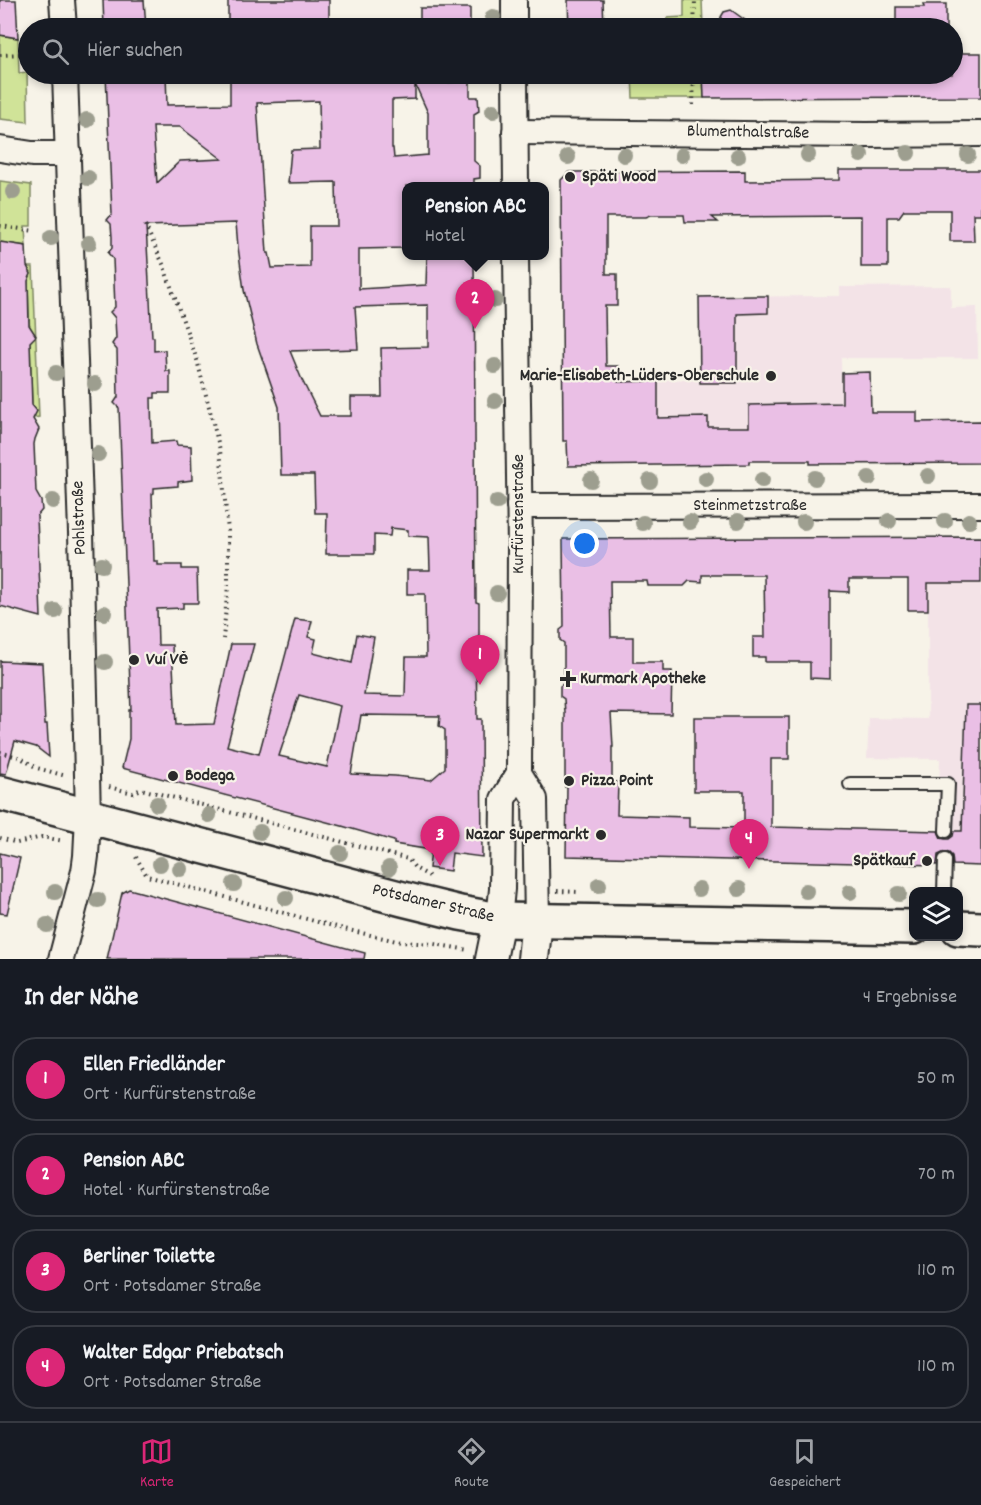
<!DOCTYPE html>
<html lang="de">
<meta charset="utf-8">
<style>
body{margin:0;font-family:Dekko,sans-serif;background:#242831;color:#f1f3f6}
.controls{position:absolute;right:18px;bottom:18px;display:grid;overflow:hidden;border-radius:12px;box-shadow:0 3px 9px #0003}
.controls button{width:54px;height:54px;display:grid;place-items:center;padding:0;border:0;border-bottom:2px solid #363941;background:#171b24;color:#f1f3f6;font:30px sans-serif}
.you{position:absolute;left:585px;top:544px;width:21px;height:21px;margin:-15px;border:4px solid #fff;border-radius:50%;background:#1a73e8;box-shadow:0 0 0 9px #1a73e833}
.badge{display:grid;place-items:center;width:39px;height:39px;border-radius:50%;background:#db2777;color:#fff;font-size:20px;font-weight:700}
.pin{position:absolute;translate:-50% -50px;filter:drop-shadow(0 2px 3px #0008)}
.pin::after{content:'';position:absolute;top:32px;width:21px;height:18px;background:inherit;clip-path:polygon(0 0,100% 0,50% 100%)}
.popup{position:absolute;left:402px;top:182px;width:147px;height:78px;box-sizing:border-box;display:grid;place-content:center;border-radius:12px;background:#171b24;filter:drop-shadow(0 2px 4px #0005);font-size:20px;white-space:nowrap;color:#9ea1a6}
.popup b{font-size:22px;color:#f1f3f6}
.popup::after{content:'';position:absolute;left:50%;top:100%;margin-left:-12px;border:12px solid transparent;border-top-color:#171b24}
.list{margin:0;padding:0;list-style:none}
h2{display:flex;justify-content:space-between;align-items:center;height:78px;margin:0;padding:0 24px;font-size:26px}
h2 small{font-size:20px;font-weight:400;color:#9ea1a6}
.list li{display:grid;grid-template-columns:39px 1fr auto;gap:18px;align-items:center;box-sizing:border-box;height:84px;margin:0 12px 12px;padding:0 12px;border:2px solid #363941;border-radius:24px}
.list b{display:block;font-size:22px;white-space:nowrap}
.list p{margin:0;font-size:20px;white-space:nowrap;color:#9ea1a6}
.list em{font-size:20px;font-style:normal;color:#9ea1a6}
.icon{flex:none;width:33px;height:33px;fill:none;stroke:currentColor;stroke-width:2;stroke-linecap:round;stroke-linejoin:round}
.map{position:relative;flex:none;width:981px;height:959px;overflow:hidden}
.search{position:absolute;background:#171b24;box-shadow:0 3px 9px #0003;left:18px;right:18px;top:18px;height:66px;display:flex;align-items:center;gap:15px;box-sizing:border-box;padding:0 21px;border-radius:33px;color:#9ea1a6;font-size:22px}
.sheet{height:462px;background:#171b24}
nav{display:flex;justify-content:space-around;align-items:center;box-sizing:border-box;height:84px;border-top:2px solid #363941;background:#171b24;font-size:16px;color:#9ea1a6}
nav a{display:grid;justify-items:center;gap:3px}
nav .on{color:#db2777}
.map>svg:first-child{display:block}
</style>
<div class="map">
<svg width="981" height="959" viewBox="0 0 981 959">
<rect width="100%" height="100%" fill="#f7f3e8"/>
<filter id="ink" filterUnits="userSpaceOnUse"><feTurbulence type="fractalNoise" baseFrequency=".0167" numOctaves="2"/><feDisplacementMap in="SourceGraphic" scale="12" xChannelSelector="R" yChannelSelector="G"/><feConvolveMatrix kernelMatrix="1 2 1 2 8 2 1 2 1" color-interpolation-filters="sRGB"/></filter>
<g filter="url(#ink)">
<g fill="#f3e3e7">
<path d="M 951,286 L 951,308 L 977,307 L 978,358 L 841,358 L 843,464 L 810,464 L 810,461 L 749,461 L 749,464 L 568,466 L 568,463 L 569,462 L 569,440 L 563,441 L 562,383 L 699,379 L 699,297 L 839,296 L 840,287 Z"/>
<path d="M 928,537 L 981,537 L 981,866 L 937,865 L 940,759 L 867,758 L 869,718 L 928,719 Z"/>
</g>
<g fill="#d0e398" stroke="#7e8762" stroke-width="1.5">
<path d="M 684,0 L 702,0 L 703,28 L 667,28 L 667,18 L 684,17 Z"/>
<path d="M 0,35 L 18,38 L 19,73 L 27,72 L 28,122 L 0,119 Z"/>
<path d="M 632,74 L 703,74 L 704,98 L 633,98 Z"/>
<path d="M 0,181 L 31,185 L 31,226 L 25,226 L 26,246 L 0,242 Z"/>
<path d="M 27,267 L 33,267 L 39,417 L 33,418 L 36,412 L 35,409 L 32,406 L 28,280 L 31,273 Z"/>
</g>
<g fill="#eabfe5" stroke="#2b2b2b" stroke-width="1.5" fill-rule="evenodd">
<path d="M 0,0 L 16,0 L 18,38 L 0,35 Z"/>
<path d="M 103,0 L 144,0 L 146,28 L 104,28 Z"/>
<rect x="228" y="0" width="101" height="28"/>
<path d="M 568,0 L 603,0 L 604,28 L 569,28 Z"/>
<path d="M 923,4 L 946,4 L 946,28 L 896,28 L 896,7 L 924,7 Z"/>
<rect x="420" y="8" width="50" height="20"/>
<path d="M 731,10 L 756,28 L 719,28 L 721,17 L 724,12 Z"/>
<path d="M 952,53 L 981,53 L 981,97 L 704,98 L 703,74 L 952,74 Z"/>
<path d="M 106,74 L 166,74 L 167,105 L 230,104 L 230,74 L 287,74 L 292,79 L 368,77 L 369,74 L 415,74 L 415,83 L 470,82 L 470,97 L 478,97 L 479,111 L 474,114 L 474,161 L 480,166 L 480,178 L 474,179 L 474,186 L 406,186 L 406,248 L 359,249 L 359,289 L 426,285 L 427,255 L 474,255 L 476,602 L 479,603 L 479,650 L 476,650 L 477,719 L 481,719 L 482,857 L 452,853 L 450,871 L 429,868 L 431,850 L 394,844 L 394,841 L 342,826 L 122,768 L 129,739 L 129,710 L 131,710 L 119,408 L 114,403 L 118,397 L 117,350 L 112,344 L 116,338 L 115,318 L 110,312 L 115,307 L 113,259 L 108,253 L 112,248 L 112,237 L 111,224 L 107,220 L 112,214 ZM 415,84 L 428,113 L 428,155 L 394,158 L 393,148 L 392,148 L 392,100 L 415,99 ZM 319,101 L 320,149 L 291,150 L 288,183 L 336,182 L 337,226 L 310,226 L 310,267 L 272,268 L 269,253 L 267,253 L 257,103 ZM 153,127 L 180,127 L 222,159 L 180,161 L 157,183 ZM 236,223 L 238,247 L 244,290 L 257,344 L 279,407 L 281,475 L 314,475 L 315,513 L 327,513 L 326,554 L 374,554 L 374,535 L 390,536 L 391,528 L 408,530 L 408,536 L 429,537 L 430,570 L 407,570 L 407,594 L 425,594 L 426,657 L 406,657 L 405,696 L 364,695 L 374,637 L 357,634 L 352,663 L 313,653 L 316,639 L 308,637 L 312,621 L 295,619 L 259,754 L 227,746 L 254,644 L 231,644 L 214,724 L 176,725 L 172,645 L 158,645 L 157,609 L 183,608 L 183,603 L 198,603 L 197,569 L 182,569 L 182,565 L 158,565 L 158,561 L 154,561 L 152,494 L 154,493 L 154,488 L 178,486 L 178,482 L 192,480 L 191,446 L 177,445 L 176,441 L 152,443 L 151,398 L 155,398 L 155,393 L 170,393 L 170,371 L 166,371 L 165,350 L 154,351 L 154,337 L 152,337 L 146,226 ZM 428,305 L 428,347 L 381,348 L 382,397 L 351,397 L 351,416 L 320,416 L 302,380 L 290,351 L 358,349 L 355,307 ZM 299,695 L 340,706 L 327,767 L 279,756 ZM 361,715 L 440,716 L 439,726 L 445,730 L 445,768 L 431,780 L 395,776 L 351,774 Z"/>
<path d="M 839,170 L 981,170 L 981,214 L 973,214 L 974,241 L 950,241 L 950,210 L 904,210 L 899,217 L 888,217 L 888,267 L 861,267 L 861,216 L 712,217 L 718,222 L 685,222 L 684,215 L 651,215 L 646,217 L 606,217 L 606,274 L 617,274 L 617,306 L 605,306 L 606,366 L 618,366 L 618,382 L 658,381 L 658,418 L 708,417 L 708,427 L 749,427 L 749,405 L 842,403 L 842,373 L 870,372 L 871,412 L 917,412 L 917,422 L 981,421 L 981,463 L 810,464 L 810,461 L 749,461 L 749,464 L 568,466 L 567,441 L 563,441 L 561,180 L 569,172 L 745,171 L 745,181 L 839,180 Z"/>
<path d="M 0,242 L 26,246 L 27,266 L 31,274 L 28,281 L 29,325 L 36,336 L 30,342 L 32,405 L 37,411 L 33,419 L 39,429 L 35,439 L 34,444 L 36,492 L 41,501 L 42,510 L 37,516 L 41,617 L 0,606 Z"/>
<path d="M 754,296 L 768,296 L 768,313 L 737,314 L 737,383 L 700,383 L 699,297 Z"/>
<path d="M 981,537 L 981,583 L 928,583 L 928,610 L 908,610 L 908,579 L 849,579 L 849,592 L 830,591 L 830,679 L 810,678 L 810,662 L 765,662 L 765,657 L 753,657 L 753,637 L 765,637 L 764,575 L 702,575 L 702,582 L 689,581 L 684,586 L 648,586 L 647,581 L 610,581 L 611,637 L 633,637 L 633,662 L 663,662 L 663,671 L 672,671 L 671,714 L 611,713 L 613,747 L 612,747 L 612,782 L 618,782 L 617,815 L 689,817 L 689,827 L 744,828 L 744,791 L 694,791 L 694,717 L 789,717 L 789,759 L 771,759 L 771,827 L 938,831 L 941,838 L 945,839 L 949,839 L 953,836 L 954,831 L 962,831 L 966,705 L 981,705 L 981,866 L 953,865 L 952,856 L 949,853 L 945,852 L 938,855 L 937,865 L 566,856 L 567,787 L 565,787 L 565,713 L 564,699 L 560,696 L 560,686 L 564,683 L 564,643 L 560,640 L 560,630 L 564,627 L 563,539 Z"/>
<path d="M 0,661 L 42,663 L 45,724 L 47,724 L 49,757 L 36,747 L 15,741 L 6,774 L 0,773 Z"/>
<path d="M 0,853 L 20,858 L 7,914 L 0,913 Z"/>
<path d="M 129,889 L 365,953 L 364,959 L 107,959 L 122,893 Z"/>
</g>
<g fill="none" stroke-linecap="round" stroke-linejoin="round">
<g stroke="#2b2b2b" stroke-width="16">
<g id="service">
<path d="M 850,784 L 948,784 L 946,831"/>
<path d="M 944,892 L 945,860"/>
</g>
</g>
<g stroke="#2b2b2b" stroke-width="28">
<g id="minor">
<path d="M 62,0 L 64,28"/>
<path d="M 514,0 L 514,28"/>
<path d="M 515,74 L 516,186"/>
<path d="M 515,132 L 866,135 L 981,134"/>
<path d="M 0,149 L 32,154 L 69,154"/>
<path d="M 519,506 L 981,505"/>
<path d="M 519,773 L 535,799 L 537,921"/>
<path d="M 499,920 L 502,889 L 503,799 L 519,773 L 520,549 L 516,256"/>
<path d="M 61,959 L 84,871 L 86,856 L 88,816 L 81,533 L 65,74"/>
</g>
</g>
<g stroke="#2b2b2b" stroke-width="34">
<g id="tertiary">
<path d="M 491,959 L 499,920"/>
<path d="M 533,959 L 537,921"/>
</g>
</g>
<g stroke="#2b2b2b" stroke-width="38">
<g id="primary">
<path d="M 0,793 L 403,899 L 460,913 L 499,920 L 914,927"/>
<path d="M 958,928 L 981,929"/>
</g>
</g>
<g stroke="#2b2b2b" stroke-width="4" stroke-dasharray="1.5 4.5" stroke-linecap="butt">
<path d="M 694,28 L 695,0"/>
<path d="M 0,55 L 28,54"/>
<path d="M 693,105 L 694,74"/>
<path d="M 145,225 L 163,264 L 197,360 L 220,450 L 228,531 L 228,585 L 223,639"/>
<path d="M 0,226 L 35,231"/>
<path d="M 0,752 L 21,758 L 37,768 L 66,776"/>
<path d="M 109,787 L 133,793 L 141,789 L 408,859 L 415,868 L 429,876"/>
<path d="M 0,838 L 17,843 L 42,837 L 64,841"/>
<path d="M 136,857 L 147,876 L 344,929 L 401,942 L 434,944 L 468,950"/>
<path d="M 557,891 L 578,892 L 578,893"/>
</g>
<use href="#service" stroke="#f7f3e8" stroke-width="12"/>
<use href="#minor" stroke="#f7f3e8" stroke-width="24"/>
<use href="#tertiary" stroke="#f7f3e8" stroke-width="30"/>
<use href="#primary" stroke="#f7f3e8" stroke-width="33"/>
</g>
<g fill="#9d9e8f">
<circle cx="493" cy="17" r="8"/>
<circle cx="493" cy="111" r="8"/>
<circle cx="87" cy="120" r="8"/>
<circle cx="908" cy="153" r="8"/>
<circle cx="624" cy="155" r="8"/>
<circle cx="682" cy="155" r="8"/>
<circle cx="808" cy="155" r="8"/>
<circle cx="861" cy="155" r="8"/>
<circle cx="968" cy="155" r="8"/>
<circle cx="738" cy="156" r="8"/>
<circle cx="568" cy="157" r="8"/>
<circle cx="88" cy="178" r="8"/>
<circle cx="13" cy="192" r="8"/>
<circle cx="51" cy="238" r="8"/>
<circle cx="89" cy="243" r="8"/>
<circle cx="495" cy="300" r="8"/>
<circle cx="495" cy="366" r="8"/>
<circle cx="56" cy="373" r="8"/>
<circle cx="95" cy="384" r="8"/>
<circle cx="495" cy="401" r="8"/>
<circle cx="98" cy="454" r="8"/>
<circle cx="928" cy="476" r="8"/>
<circle cx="815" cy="478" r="8"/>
<circle cx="869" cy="478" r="8"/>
<circle cx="706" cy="479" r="8"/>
<circle cx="591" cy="480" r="8"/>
<circle cx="762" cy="480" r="8"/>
<circle cx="650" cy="481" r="8"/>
<circle cx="53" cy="501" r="8"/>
<circle cx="497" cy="502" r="8"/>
<circle cx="738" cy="521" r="8"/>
<circle cx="889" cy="521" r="8"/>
<circle cx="945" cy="521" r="8"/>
<circle cx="969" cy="521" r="8"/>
<circle cx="690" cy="522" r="8"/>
<circle cx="804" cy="522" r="8"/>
<circle cx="643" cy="523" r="8"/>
<circle cx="102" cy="565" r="8"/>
<circle cx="497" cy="593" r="8"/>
<circle cx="55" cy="611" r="8"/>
<circle cx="104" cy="613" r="8"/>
<circle cx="105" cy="662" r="8"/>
<circle cx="157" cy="804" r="8"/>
<circle cx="209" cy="815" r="8"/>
<circle cx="260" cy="832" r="8"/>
<circle cx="340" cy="853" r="8"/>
<circle cx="160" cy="864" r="8"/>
<circle cx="389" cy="868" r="8"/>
<circle cx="180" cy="869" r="8"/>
<circle cx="234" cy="884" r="8"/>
<circle cx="599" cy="885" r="8"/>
<circle cx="699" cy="889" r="8"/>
<circle cx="739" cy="889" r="8"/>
<circle cx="806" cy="891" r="8"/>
<circle cx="55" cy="892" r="8"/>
<circle cx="850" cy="892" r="8"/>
<circle cx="899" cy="894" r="8"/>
<circle cx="286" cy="898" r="8"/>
<circle cx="98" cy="900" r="8"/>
<circle cx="47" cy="925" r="8"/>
</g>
</g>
<g fill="#2b2b2b" stroke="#f7f3e8" stroke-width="2">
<circle cx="570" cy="177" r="6"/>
<circle cx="771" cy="376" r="6"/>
<circle cx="134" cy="660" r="6"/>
<path d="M565 670h6v6h6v6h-6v6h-6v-6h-6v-6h6z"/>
<circle cx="173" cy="776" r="6"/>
<circle cx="569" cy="781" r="6"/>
<circle cx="601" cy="835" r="6"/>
<circle cx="927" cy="861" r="6"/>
</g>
<g text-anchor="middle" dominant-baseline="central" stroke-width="4.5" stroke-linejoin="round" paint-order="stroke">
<g font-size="18" fill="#2b2b2b" stroke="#f7f3e8">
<text transform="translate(748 133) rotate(1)">Blumenthalstraße</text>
<text x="750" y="506">Steinmetzstraße</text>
<text transform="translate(519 514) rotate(-90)">Kurfürstenstraße</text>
<text transform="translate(80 518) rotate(-92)">Pohlstraße</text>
<text transform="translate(433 904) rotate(13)">Potsdamer Straße</text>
</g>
<g font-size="18" font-weight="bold" fill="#2b2b2b" stroke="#f7f3e8" text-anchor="start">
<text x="582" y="177">Späti Wood</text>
<text x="759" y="376" text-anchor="end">Marie-Elisabeth-Lüders-Oberschule</text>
<text x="146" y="660">Vuí Vẻ</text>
<text x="580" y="679">Kurmark Apotheke</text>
<text x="185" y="776">Bodega</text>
<text x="581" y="781">Pizza Point</text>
<text x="589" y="835" text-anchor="end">Nazar Supermarkt</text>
<text x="915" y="861" text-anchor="end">Spätkauf</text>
</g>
</g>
</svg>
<div class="controls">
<button><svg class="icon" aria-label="layers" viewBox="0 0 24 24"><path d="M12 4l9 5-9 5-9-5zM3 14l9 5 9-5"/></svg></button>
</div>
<div class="you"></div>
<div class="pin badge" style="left:480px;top:685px">1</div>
<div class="pin badge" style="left:475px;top:329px">2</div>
<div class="popup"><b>Pension ABC</b>Hotel</div>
<div class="pin badge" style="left:440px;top:866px">3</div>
<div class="pin badge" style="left:749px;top:869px">4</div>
<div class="search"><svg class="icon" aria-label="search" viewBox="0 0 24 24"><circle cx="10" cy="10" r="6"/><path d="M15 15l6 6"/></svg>Hier suchen</div>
</div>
<section class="sheet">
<h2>In der Nähe<small>4 Ergebnisse</small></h2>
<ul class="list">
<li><span class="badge">1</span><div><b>Ellen Friedländer</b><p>Ort · Kurfürstenstraße</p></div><em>50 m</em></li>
<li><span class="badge">2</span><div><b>Pension ABC</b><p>Hotel · Kurfürstenstraße</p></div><em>70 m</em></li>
<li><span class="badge">3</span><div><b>Berliner Toilette</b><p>Ort · Potsdamer Straße</p></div><em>110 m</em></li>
<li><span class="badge">4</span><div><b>Walter Edgar Priebatsch</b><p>Ort · Potsdamer Straße</p></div><em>110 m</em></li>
</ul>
</section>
<nav>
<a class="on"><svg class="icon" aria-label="map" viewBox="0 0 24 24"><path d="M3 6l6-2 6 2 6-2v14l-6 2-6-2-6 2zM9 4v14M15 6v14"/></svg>Karte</a>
<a><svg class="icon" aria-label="directions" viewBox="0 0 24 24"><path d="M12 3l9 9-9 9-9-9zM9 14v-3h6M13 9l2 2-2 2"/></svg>Route</a>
<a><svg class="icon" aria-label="saved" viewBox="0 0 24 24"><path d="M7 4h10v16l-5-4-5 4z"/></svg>Gespeichert</a>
</nav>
